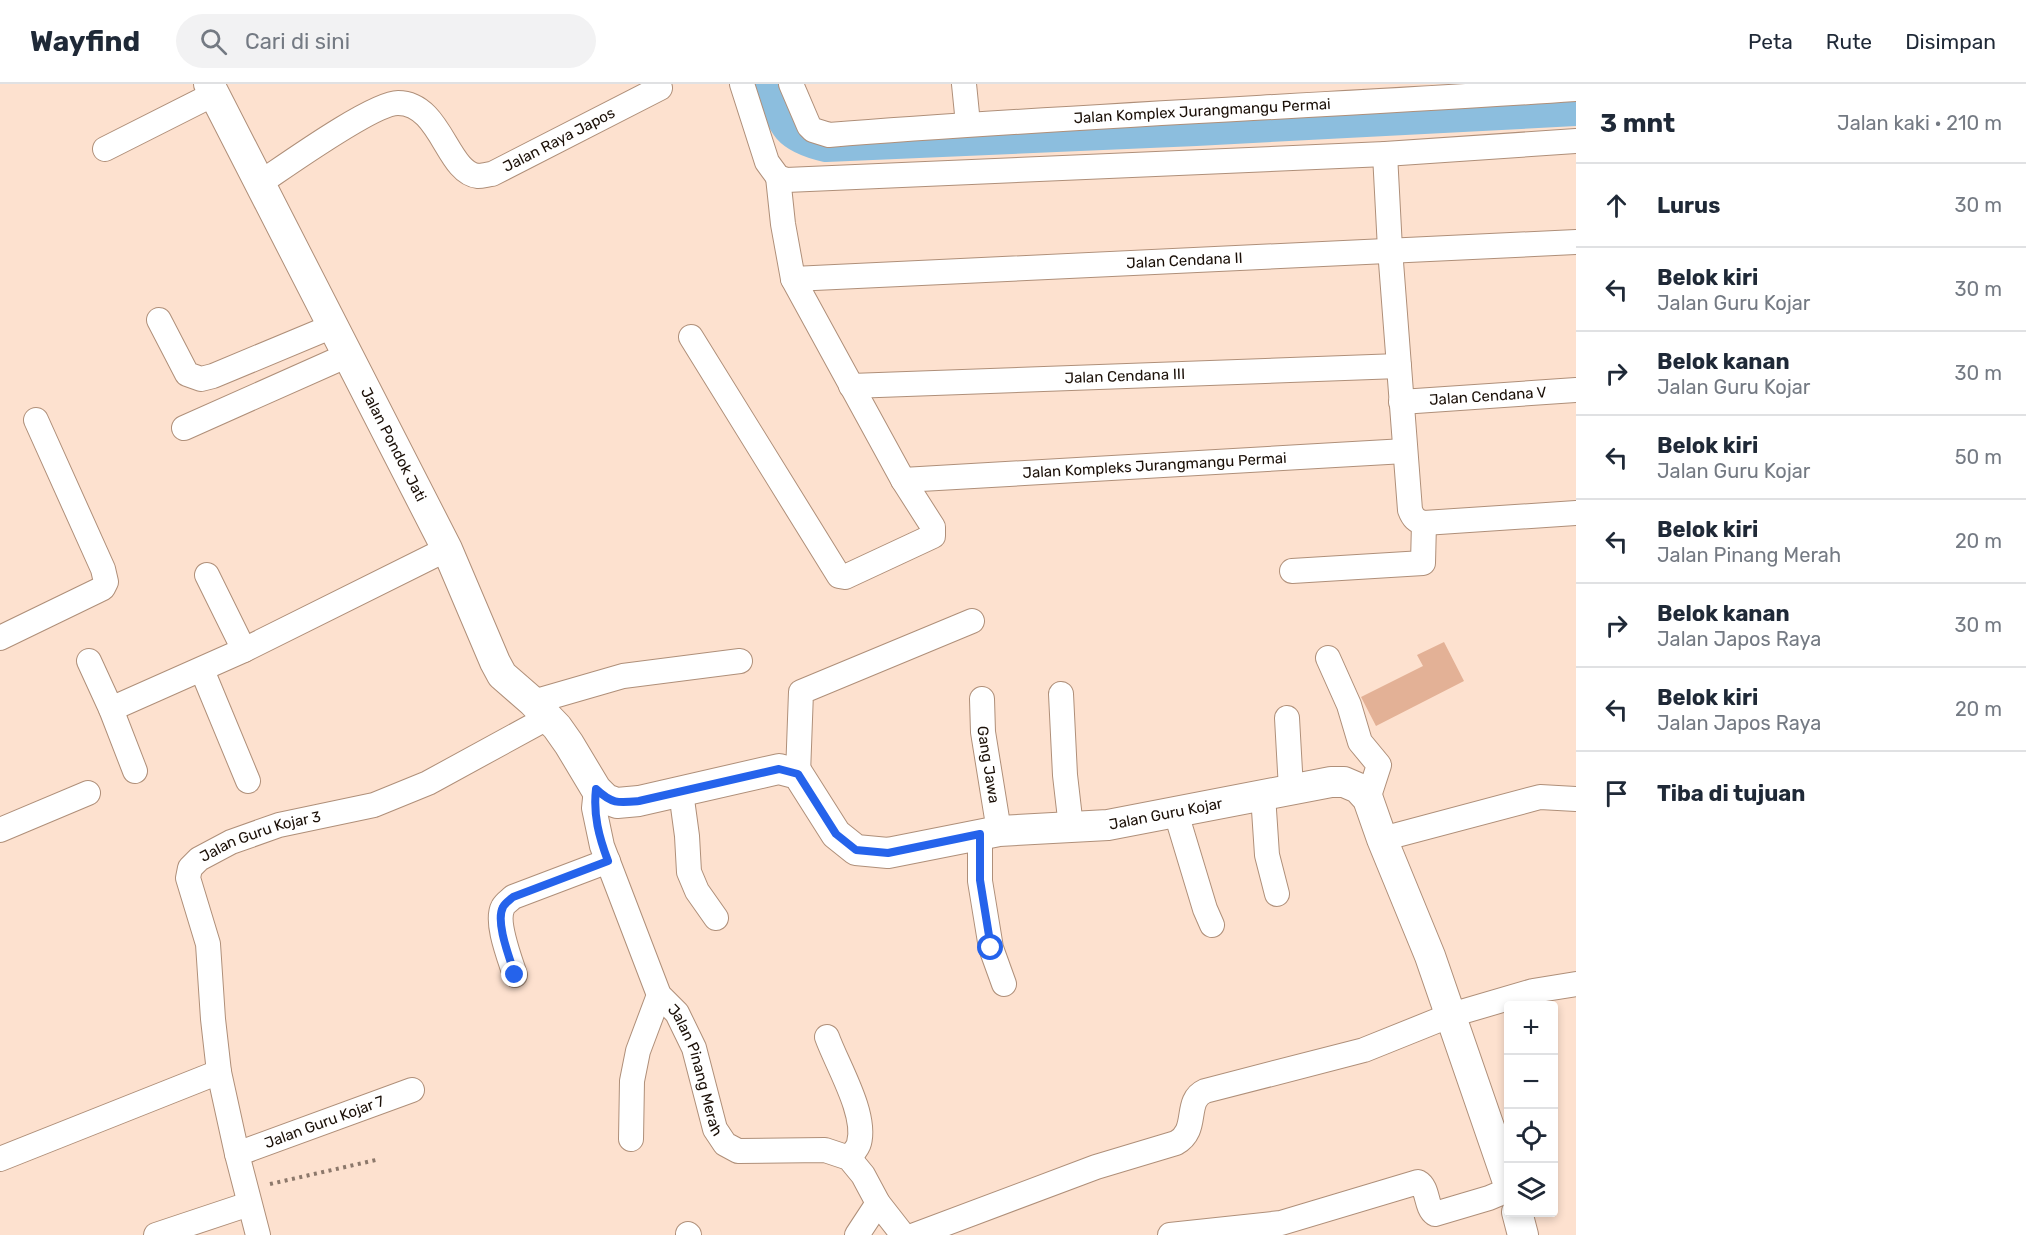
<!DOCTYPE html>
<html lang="id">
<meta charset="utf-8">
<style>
body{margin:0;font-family:Rubik,sans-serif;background:#f2f2f3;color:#1f2937}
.controls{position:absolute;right:18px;bottom:18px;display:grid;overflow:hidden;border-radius:6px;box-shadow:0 3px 9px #0003}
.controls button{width:54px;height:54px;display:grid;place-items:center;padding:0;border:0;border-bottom:2px solid #e0e1e3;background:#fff;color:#1f2937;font:30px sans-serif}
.stop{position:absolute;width:18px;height:18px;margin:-14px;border:4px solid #2563eb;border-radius:50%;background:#fff}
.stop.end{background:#2563eb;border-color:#fff;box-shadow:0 2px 6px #0008}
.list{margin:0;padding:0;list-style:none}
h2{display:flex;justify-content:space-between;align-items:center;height:78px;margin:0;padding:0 24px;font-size:26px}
h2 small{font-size:20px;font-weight:400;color:#747a83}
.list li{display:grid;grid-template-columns:39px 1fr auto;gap:18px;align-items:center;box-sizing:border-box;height:84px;padding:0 24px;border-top:2px solid #e0e1e3}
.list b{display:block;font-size:22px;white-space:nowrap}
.list p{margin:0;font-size:20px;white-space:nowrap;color:#747a83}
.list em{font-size:20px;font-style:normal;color:#747a83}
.icon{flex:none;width:33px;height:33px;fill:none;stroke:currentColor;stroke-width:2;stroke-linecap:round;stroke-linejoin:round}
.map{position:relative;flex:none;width:1576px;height:1151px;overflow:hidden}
header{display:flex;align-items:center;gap:36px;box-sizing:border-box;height:84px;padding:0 30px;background:#fff;border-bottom:2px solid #e0e1e3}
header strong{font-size:28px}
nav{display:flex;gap:33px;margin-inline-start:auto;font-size:21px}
.search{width:420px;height:54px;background:#f2f2f3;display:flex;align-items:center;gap:15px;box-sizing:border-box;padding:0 21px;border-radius:33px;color:#747a83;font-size:22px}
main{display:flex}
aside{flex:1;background:#fff}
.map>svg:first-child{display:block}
</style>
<header>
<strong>Wayfind</strong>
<div class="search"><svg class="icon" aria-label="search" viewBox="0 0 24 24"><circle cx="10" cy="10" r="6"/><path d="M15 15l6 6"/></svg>Cari di sini</div>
<nav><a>Peta</a><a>Rute</a><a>Disimpan</a></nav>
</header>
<main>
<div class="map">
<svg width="1576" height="1151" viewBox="0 0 1576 1151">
<rect width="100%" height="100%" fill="#fde1cf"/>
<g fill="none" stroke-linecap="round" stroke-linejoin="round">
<path stroke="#8cbede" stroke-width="28" d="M 768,0 C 781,40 782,54 826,64 L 1196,48 L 1576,28"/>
</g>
<path fill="#e3b196" d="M 1444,558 L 1464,597 L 1376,642 L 1361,613 L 1423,582 L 1417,571 Z"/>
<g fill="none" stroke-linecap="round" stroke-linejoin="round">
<g stroke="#af8f79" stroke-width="26">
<g id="minor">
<path d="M 742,0 L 767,78 L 778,93 L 786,96 L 1385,70 L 1576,57"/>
<path id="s1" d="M 791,0 L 809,42 L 813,46 L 829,51 C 1078,31 1327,22 1576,5"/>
<path d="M 964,0 L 968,40"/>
<path d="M 105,65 L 214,10"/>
<path d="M 1385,70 L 1390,165 L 1410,426 C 1413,434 1416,437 1424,439 L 1576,429"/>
<path id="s2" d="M 260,99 C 284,83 373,19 398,19 C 441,19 447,89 478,92 C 483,92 488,90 492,90 L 660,4"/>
<path id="s3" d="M 793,195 L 1576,158"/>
<path d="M 159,236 L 187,290 L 201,295 L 213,292 L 333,242"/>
<path d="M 691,253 L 839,492 L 845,493 L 933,452 L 933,443 L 903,396 L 793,195 L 783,140 L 778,93"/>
<path id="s4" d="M 851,302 L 1399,282"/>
<path id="s5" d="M 1401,318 L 1576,306"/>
<path d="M 184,344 L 348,271"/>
<path id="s6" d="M 903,396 L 1405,367"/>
<path d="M 1292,487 L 1423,479 L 1424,439"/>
<path d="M 207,491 L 244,566"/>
<path d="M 0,554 L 97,507 L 103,504 L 106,498 L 103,485 L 36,336"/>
<path d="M 1328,574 L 1349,621 L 1360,658 L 1379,681 L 1368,715"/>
<path d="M 89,577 L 111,625 L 135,687"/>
<path d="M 202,586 L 248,697"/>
<path d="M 1061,610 L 1065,691 L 1071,743"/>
<path id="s7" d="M 982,615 L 983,648 L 999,747"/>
<path d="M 533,618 L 623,592 L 740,577"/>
<path d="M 111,625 L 244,566 L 447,465"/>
<path d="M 1287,634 L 1291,705"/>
<path d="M 798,690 L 801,608 L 972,537"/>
<path id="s8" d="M 596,705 L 594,724 L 602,762 L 659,911 L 677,929 L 694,964 L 715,1045 L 725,1060 L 738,1067 L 825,1066 L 849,1074 L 863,1091 L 878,1119 L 903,1151"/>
<path d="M 681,708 L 687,752 L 689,788 L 697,807 L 716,834"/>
<path d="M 1263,711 L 1267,771 L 1277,810"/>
<path d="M 1176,729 L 1205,825 L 1212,841"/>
<path d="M 0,746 L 88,709"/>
<path d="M 980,750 L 980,797 L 991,864 L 1004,900"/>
<path d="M 1382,755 L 1540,713 L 1576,715"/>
<path d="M 515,891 C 510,875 495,838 503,823 C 505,819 510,816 513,813 L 608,777"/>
<path d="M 827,953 C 837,981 867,1030 859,1059 C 858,1064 852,1070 849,1074"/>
<path d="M 631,1055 L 632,997 L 638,967 L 659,911"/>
<path id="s9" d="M 237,1070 L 412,1006"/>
<path d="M 0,1075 L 219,988"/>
<path d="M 688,1150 L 689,1151"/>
<path d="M 156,1151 L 249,1120"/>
<path id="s10" d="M 258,1151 L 237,1070 L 219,988 L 213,935 L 208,860 L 188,794 L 190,784 L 199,775 L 231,758 L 279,741 L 374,721 L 428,699 L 547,634"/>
<path d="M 857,1151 L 878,1119"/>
<path d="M 915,1151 L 1096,1083 L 1176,1059 C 1200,1046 1183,1017 1205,1007 L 1364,966 L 1451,931 L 1533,907 L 1576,900"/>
<path d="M 1170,1151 L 1281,1139 L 1418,1098 C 1429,1104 1425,1123 1435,1130 L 1489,1114 L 1508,1106"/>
</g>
</g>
<g stroke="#af8f79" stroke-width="32">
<g id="tertiary">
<path id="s11" d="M 209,0 L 447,465 L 495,578 L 502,591 L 533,618 L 557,643 L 569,660 L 596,705 L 606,715 L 617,719 L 639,717 L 779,685 L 798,690 L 836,750 L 856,766 L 888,769 L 999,747 L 1108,741 L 1331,698 L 1344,698 L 1358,704 L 1368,715 L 1382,755 L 1430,872 L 1508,1098"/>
<path d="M 1517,1128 L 1523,1151"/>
</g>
</g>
<path stroke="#8c786b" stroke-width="4" stroke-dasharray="3 4.5" stroke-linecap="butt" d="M 270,1100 L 376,1076"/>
<use href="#minor" stroke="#fff" stroke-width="24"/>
<use href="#tertiary" stroke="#fff" stroke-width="30"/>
</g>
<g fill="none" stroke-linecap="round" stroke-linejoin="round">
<path stroke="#2563eb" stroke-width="8" d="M 515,891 C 510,875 495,838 503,823 C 505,819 510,816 513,813 L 608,777 C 599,753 593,731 596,705 C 612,720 618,719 639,717 L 779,685 L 798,690 L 836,750 L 856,766 L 888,769 L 980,750 L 980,796 L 991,864"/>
</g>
<g text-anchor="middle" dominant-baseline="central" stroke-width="4.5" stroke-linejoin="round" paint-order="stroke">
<g font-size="15" fill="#1b1008" stroke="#fff">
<text stroke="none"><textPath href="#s1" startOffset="442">Jalan Komplex Jurangmangu Permai</textPath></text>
<text stroke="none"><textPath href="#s2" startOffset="363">Jalan Raya Japos</textPath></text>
<text stroke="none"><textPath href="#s3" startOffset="392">Jalan Cendana II</textPath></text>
<text stroke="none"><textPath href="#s4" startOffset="274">Jalan Cendana III</textPath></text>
<text stroke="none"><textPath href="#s5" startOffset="87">Jalan Cendana V</textPath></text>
<text stroke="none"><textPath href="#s11" startOffset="405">Jalan Pondok Jati</textPath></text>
<text stroke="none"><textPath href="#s6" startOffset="252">Jalan Kompleks Jurangmangu Permai</textPath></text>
<text stroke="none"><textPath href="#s7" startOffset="66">Gang Jawa</textPath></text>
<text stroke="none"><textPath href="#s11" startOffset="1430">Jalan Guru Kojar</textPath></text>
<text stroke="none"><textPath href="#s10" startOffset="454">Jalan Guru Kojar 3</textPath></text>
<text stroke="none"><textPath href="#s8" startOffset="303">Jalan Pinang Merah</textPath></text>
<text stroke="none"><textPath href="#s9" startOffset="93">Jalan Guru Kojar 7</textPath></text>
</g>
</g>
</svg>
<div class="controls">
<button>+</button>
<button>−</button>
<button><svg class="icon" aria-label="locate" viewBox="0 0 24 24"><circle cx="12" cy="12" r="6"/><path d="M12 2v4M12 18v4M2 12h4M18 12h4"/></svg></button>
<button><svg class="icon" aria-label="layers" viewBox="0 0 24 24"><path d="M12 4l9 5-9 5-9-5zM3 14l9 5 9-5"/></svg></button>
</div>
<div class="stop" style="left:991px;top:864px"></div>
<div class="stop end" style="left:515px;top:891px"></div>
</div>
<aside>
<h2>3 mnt<small>Jalan kaki · 210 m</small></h2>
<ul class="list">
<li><svg class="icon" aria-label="ahead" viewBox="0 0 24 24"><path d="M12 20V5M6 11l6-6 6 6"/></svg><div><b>Lurus</b></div><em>30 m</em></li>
<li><svg class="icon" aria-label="left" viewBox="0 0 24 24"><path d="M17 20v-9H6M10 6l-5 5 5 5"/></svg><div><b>Belok kiri</b><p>Jalan Guru Kojar</p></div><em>30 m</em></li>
<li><svg class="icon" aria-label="right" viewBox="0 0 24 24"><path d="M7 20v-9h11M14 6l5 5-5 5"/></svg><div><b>Belok kanan</b><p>Jalan Guru Kojar</p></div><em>30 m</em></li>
<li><svg class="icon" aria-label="left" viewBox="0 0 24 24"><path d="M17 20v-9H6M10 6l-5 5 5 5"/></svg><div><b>Belok kiri</b><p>Jalan Guru Kojar</p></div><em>50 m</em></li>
<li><svg class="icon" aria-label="left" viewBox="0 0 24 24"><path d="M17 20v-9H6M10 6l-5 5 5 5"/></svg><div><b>Belok kiri</b><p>Jalan Pinang Merah</p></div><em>20 m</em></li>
<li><svg class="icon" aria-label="right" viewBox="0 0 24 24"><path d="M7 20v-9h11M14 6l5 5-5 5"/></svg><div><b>Belok kanan</b><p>Jalan Japos Raya</p></div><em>30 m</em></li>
<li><svg class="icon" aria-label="left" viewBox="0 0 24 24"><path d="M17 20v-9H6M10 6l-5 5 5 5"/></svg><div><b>Belok kiri</b><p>Jalan Japos Raya</p></div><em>20 m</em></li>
<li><svg class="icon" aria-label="arrive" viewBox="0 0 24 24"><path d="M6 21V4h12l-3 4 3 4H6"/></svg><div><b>Tiba di tujuan</b></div></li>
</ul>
</aside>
</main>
